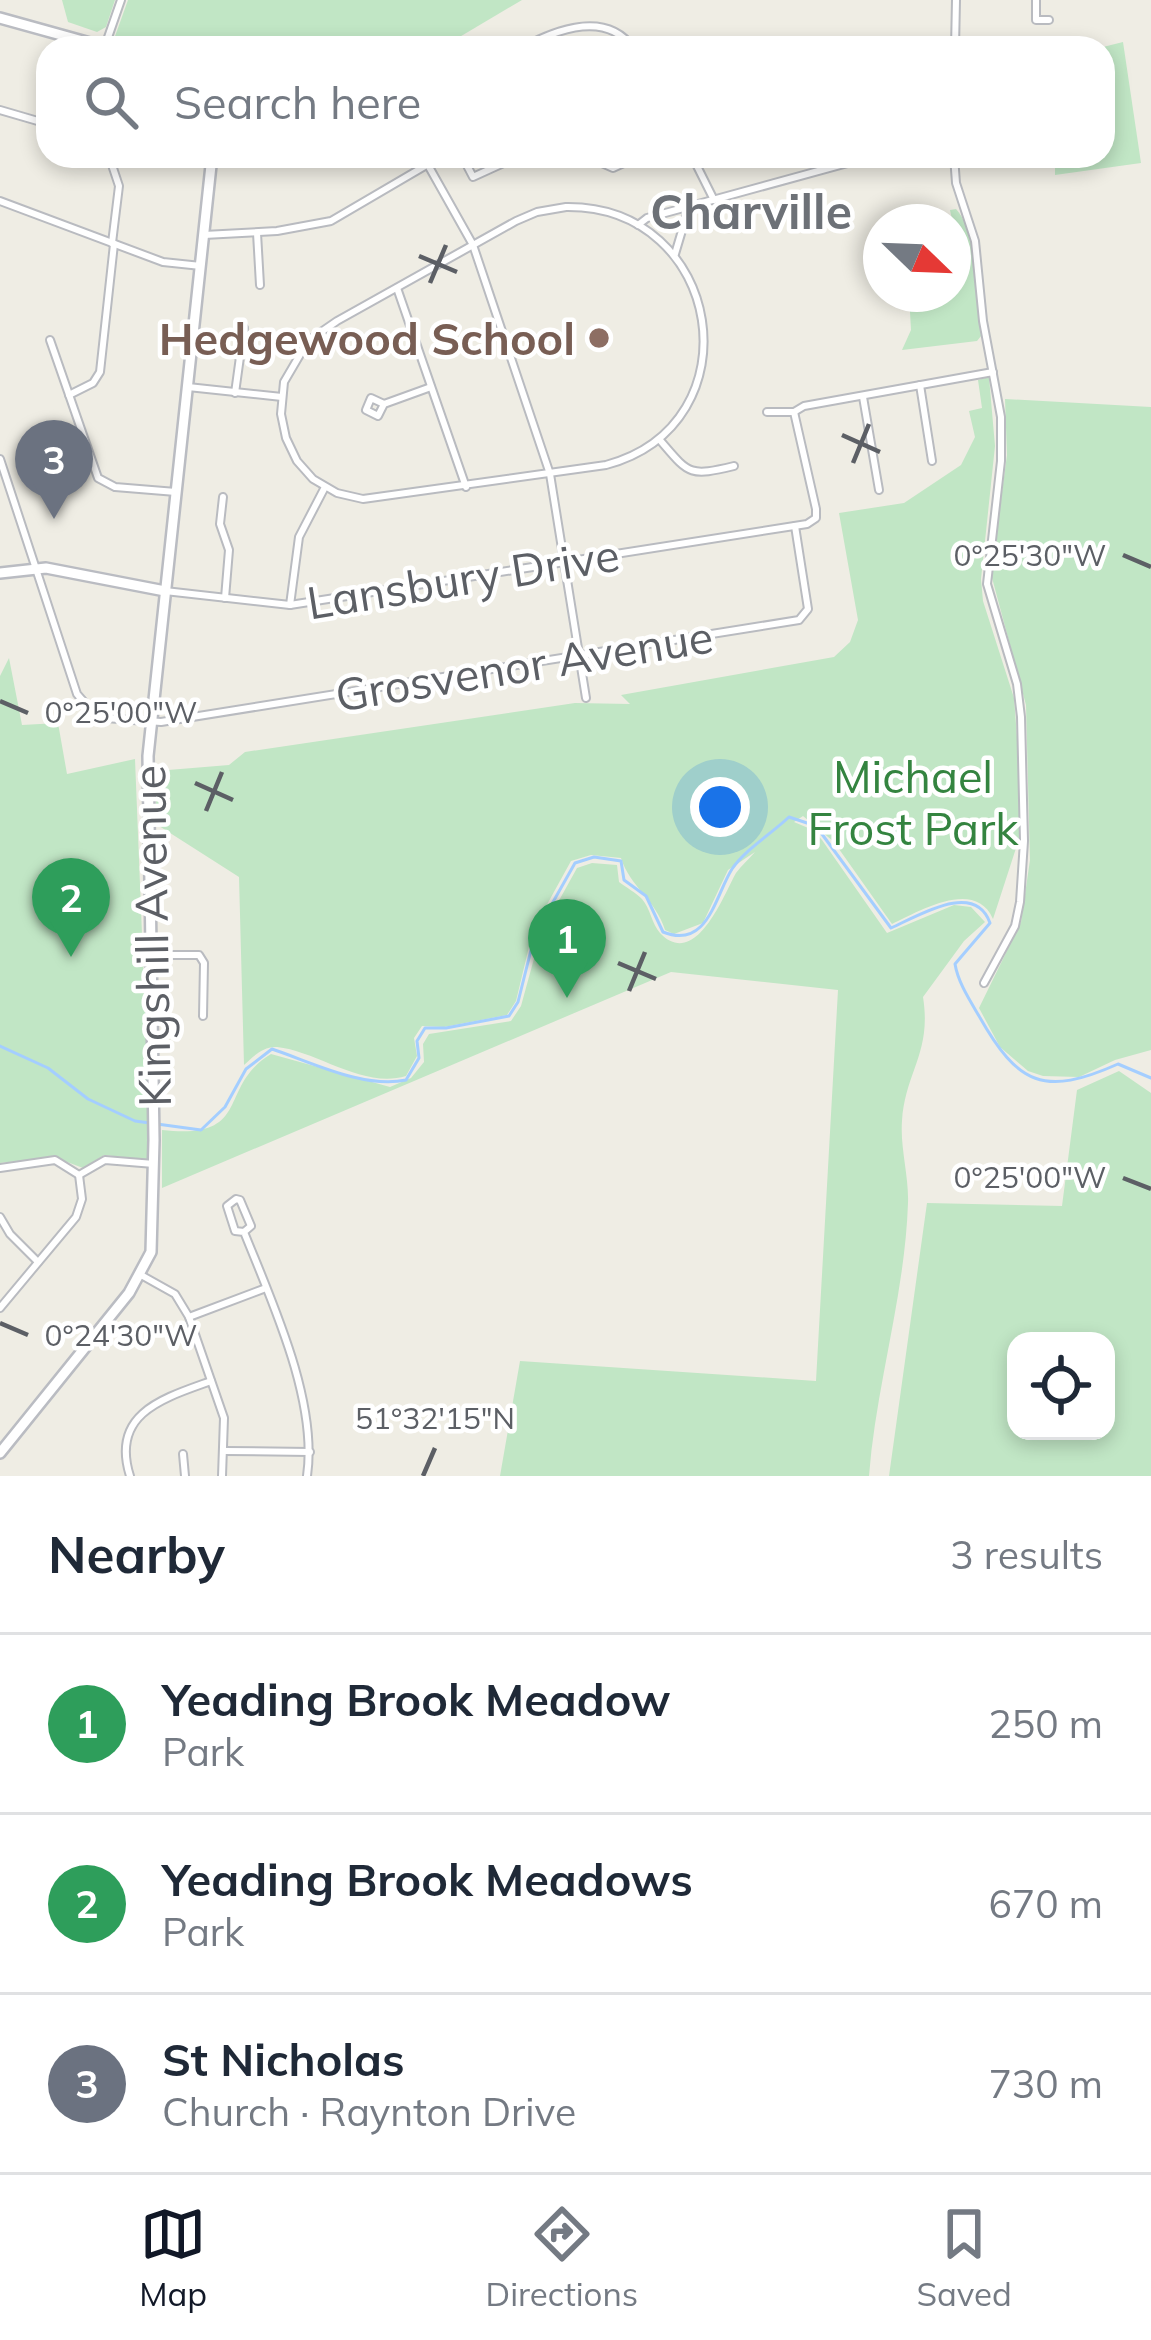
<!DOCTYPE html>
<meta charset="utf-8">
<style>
body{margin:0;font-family:Mulish,sans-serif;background:#f2f2f3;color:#1f2937}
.controls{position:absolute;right:36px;bottom:36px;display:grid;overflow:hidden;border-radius:24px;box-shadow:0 6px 18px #0003}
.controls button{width:108px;height:108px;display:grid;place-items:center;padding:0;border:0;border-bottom:3px solid #e0e1e3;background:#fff;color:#1f2937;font:60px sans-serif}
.compass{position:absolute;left:863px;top:204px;width:108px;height:108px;border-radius:50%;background:#fff;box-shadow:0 6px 18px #0003;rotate:113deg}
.you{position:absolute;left:720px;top:807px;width:42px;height:42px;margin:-30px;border:9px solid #fff;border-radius:50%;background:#1a73e8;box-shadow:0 0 0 18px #1a73e833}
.badge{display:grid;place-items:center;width:78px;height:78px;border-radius:50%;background:#111827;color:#fff;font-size:39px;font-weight:700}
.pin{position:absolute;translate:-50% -99px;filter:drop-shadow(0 3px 6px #0008)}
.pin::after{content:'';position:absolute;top:63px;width:42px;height:36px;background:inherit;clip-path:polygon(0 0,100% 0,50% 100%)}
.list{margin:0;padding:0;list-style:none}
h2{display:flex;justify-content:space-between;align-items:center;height:156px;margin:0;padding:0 48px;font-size:51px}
h2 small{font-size:39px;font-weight:400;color:#747a83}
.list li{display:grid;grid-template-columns:78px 1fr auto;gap:36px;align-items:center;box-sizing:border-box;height:180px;padding:0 48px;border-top:3px solid #e0e1e3}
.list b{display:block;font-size:45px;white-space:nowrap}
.list p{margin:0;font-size:39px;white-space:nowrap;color:#747a83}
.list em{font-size:39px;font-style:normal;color:#747a83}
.icon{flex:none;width:66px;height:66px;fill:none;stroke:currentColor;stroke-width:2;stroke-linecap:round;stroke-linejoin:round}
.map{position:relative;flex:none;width:1151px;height:1476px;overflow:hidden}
.search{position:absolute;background:#fff;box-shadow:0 6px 18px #0003;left:36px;right:36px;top:36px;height:132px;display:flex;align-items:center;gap:30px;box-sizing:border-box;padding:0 42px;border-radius:36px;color:#747a83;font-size:45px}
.sheet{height:696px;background:#fff}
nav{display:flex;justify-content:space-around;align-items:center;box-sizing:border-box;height:168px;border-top:3px solid #e0e1e3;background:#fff;font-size:33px;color:#747a83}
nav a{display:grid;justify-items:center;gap:6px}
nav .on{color:#111827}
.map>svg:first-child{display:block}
</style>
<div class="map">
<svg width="1151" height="1476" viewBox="0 0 1151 1476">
<rect width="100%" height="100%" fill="#efede4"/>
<g fill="#c1e6c5" fill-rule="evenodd">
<path d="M 62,0 L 115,0 L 106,27 L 97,32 L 68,22 Z"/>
<path d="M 128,0 L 522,0 L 441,48 L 128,48 L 114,39 Z"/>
<path d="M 1123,42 L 1141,163 L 1055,175 L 1055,156 L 1103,156 L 1103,48 L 1099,48 Z"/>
<path d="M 956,209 C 978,232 978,303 981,336 L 977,341 L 902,350 L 911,330 L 909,294 L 953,294 L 953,256 L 958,247 L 950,210 Z"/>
<path d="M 989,377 L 995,446 L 981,579 L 983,601 L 1014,698 L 1022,802 L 1019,839 L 993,919 C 975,878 920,911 892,924 L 834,842 L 803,816 L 794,822 L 813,830 L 822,840 L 887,933 L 954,905 L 971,907 L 985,922 L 964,941 L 923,997 C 932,1053 905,1072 902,1121 C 900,1148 909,1176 908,1203 C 905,1295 876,1385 869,1476 L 500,1476 L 520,1361 L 816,1381 L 838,990 L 671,972 L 162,1188 L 162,1130 C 254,1140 216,1087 271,1054 L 390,1087 L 411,1078 L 424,1062 L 423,1044 L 429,1034 L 511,1021 L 521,1006 L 541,933 L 577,868 L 592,863 L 617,865 L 619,882 C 626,887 636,893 642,899 C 650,908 652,924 660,933 C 696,971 725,892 736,873 C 741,866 749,859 755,852 L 728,870 L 703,923 L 674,934 L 665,930 C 656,900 630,887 621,858 L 591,855 L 571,861 L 533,930 L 516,1001 L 507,1015 L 444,1027 L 422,1026 L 414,1038 L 417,1056 L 406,1076 C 363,1089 317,1051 277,1047 C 263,1046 253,1057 244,1065 L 239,877 L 156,824 L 156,771 L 229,765 L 245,752 L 575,703 L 630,704 L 621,695 L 834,657 L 850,642 L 858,620 L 839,513 L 904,503 L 961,465 L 975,437 L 969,411 L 982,408 L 978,380 Z"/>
<path d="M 1005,399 L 1151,407 L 1151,1050 L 1115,1060 L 1079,1077 L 1043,1076 L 1028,1071 L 1000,1047 L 979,1008 L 1021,922 L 1030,860 L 1026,705 L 991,574 L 1007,455 Z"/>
<path d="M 9,658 L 22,725 L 58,723 L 67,774 L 135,759 L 151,1160 L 104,1155 L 83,1168 L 54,1157 L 0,1163 L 0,676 Z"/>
<path d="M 1119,1071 L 1151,1093 L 1151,1476 L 889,1476 L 927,1203 L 1062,1206 L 1077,1090 ZM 1106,1341 L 1106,1431 L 1016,1431 L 1016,1341 Z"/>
</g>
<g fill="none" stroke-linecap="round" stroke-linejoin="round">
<path stroke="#a4ceff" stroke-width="3" d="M 0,1046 L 48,1068 L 88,1099 L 135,1121 L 201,1130 L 225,1107 L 246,1069 L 272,1049 C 311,1062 364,1089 406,1080 L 419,1058 L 417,1041 L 425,1028 L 446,1028 L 509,1016 L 518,1002 L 535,934 L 575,863 L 594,857 L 621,861 L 624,880 L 646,896 L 663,932 C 708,950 715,896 732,869 C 746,849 771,834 789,817 L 816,826 L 891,928 C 918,916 975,880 990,923 L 955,964 C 958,982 969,999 979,1016 C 1018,1085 1044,1097 1118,1064 L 1151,1078"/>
<g stroke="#b9bbc0" stroke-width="10">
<g id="street">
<path d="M 1036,0 L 1036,20 L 1049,20"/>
<path d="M 105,46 L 121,0"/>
<path d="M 522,48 C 555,30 606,10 633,48"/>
<path d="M 955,48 L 956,0"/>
<path d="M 0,110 L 48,124"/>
<path d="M 109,156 L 119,186 L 112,243"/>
<path d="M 462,156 L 473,177 L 519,156"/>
<path d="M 586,156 L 613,168 L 639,156"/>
<path d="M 692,156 L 714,200"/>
<path d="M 954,156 L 956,183 L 975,241 L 983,321 L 1001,417 L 1001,461 L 987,584 L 1017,684 L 1021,717 L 1024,841 L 1020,902 L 1015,926 L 984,983"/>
<path d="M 428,165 L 473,245 L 550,474 L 586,698"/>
<path d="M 0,201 L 163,262 L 201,266"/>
<path d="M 566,207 C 723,205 758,424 606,465 L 363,499 L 337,493 L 313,479 L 297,461 L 286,438 L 281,414 L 284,382 L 308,341 L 337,321 L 516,221 L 537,212 Z"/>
<path d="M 638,225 L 647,218 L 873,156"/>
<path d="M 257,233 L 260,285"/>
<path d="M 204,235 L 277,231 L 331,221 L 442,156"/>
<path d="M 675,254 L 689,207"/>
<path d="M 397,288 L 466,487"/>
<path d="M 50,340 L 98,478 L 115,487 L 176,492"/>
<path d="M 920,385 L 932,461"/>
<path d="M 188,387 L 282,397"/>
<path d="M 235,393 L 244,328"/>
<path d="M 69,395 L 93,383 L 100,372 L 114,244"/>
<path d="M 863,397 L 879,490"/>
<path d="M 384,404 L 371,398 L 366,410 L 378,416 L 384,404 L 431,387"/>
<path d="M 767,412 L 794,412 L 804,406 L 993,372"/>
<path d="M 659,439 C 689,474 688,477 734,466"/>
<path d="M 0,459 L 77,694 L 91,710 L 105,718 L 161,722 L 799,620 L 808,609 L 795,526"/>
<path d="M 223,497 L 220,524 L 229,550 L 225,598"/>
<path d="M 165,591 L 290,605 L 807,524 L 816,518 L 816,509 L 794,412"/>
<path d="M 290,605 L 299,537 L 325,487"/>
<path d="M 151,955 L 199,955 L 204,963 L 203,1016"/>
<path d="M 0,1168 L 55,1160 L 79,1175"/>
<path d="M 79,1175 L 105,1160 L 154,1164"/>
<path d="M 0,1217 L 10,1234 L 38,1262"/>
<path d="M 244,1232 L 251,1226 L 240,1200 L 236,1199 L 227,1206 L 235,1231 L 244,1232 C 272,1302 318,1401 307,1476"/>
<path d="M 141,1275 L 175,1294 L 189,1317 L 224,1418 L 222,1476"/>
<path d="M 0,1308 L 76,1217 L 82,1199 L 79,1175"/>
<path d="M 189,1317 L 266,1288"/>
<path d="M 225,1451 L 310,1452"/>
<path d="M 183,1454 L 185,1476"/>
<path d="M 130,1476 C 110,1413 164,1398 211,1381"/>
</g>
</g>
<g stroke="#babcc2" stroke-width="14">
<g id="secondary">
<path d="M 0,18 L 108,48"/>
<path d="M 0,573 L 46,568 L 165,591"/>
<path d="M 0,1453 L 129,1293 L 151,1252 L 154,1140 L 148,756 L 212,156"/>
</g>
</g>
<use href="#street" stroke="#fff" stroke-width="6"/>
<use href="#secondary" stroke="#fff" stroke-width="9"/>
</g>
<path fill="none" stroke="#5c5f65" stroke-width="4.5" d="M 419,256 L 457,272M 430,283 L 446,245M 842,435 L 880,452M 853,463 L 869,424M 1123,555 L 1151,567M 0,701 L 28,713M 195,783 L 233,800M 206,811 L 222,772M 618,963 L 656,979M 629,991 L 645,952M 1123,1178 L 1151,1189M 0,1323 L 28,1335M 423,1476 L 435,1448"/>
<circle fill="#8d6e63" stroke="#fff" stroke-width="4.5" cx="599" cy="338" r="12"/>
<g text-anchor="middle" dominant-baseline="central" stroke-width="9" stroke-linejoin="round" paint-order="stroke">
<g font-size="45" font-weight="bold" fill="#785e54" stroke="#fff" text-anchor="end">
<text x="575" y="338">Hedgewood School</text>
</g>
<g font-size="45" fill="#5c5f65" stroke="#fff">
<text transform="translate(463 578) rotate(-9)">Lansbury Drive</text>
<text transform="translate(524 665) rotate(-9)">Grosvenor Avenue</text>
<text transform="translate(151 936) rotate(-91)">Kingshill Avenue</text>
</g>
<g font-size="45" fill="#348440" stroke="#fff">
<text x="913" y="776">Michael<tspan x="913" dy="52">Frost Park</tspan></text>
</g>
<g font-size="48" font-weight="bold" fill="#6d7177" stroke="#fff">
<text x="751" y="211">Charville</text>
</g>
</g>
<g font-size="30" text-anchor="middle" fill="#5c5f65" stroke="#fff" stroke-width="9" stroke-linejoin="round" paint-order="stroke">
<text x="1030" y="566">0°25'30"W</text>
<text x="121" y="723">0°25'00"W</text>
<text x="1030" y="1188">0°25'00"W</text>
<text x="121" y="1346">0°24'30"W</text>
<text x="435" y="1429">51°32'15"N</text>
</g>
</svg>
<div class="controls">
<button><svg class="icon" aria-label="locate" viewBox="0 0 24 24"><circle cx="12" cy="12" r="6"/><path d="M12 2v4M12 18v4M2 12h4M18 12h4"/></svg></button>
</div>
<svg class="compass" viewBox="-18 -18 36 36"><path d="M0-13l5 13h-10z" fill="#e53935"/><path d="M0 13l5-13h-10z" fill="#747a83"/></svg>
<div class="you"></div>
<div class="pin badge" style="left:567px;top:998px;background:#2e9e5b">1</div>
<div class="pin badge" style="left:71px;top:957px;background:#2e9e5b">2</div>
<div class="pin badge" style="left:54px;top:519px;background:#6b7280">3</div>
<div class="search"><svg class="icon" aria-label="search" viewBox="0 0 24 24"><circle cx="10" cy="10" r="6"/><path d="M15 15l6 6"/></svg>Search here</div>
</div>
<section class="sheet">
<h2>Nearby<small>3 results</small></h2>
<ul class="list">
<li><span class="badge" style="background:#2e9e5b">1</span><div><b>Yeading Brook Meadow</b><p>Park</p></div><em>250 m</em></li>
<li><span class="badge" style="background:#2e9e5b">2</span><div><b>Yeading Brook Meadows</b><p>Park</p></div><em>670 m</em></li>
<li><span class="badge" style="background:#6b7280">3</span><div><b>St Nicholas</b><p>Church · Raynton Drive</p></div><em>730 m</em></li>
</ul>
</section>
<nav>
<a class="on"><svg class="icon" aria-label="map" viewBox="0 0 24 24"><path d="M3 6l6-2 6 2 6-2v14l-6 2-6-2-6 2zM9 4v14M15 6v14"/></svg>Map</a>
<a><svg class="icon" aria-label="directions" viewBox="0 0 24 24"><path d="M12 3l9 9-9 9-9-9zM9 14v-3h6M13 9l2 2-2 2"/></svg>Directions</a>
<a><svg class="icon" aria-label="saved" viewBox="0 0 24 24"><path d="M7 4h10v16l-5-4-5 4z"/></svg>Saved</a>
</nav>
